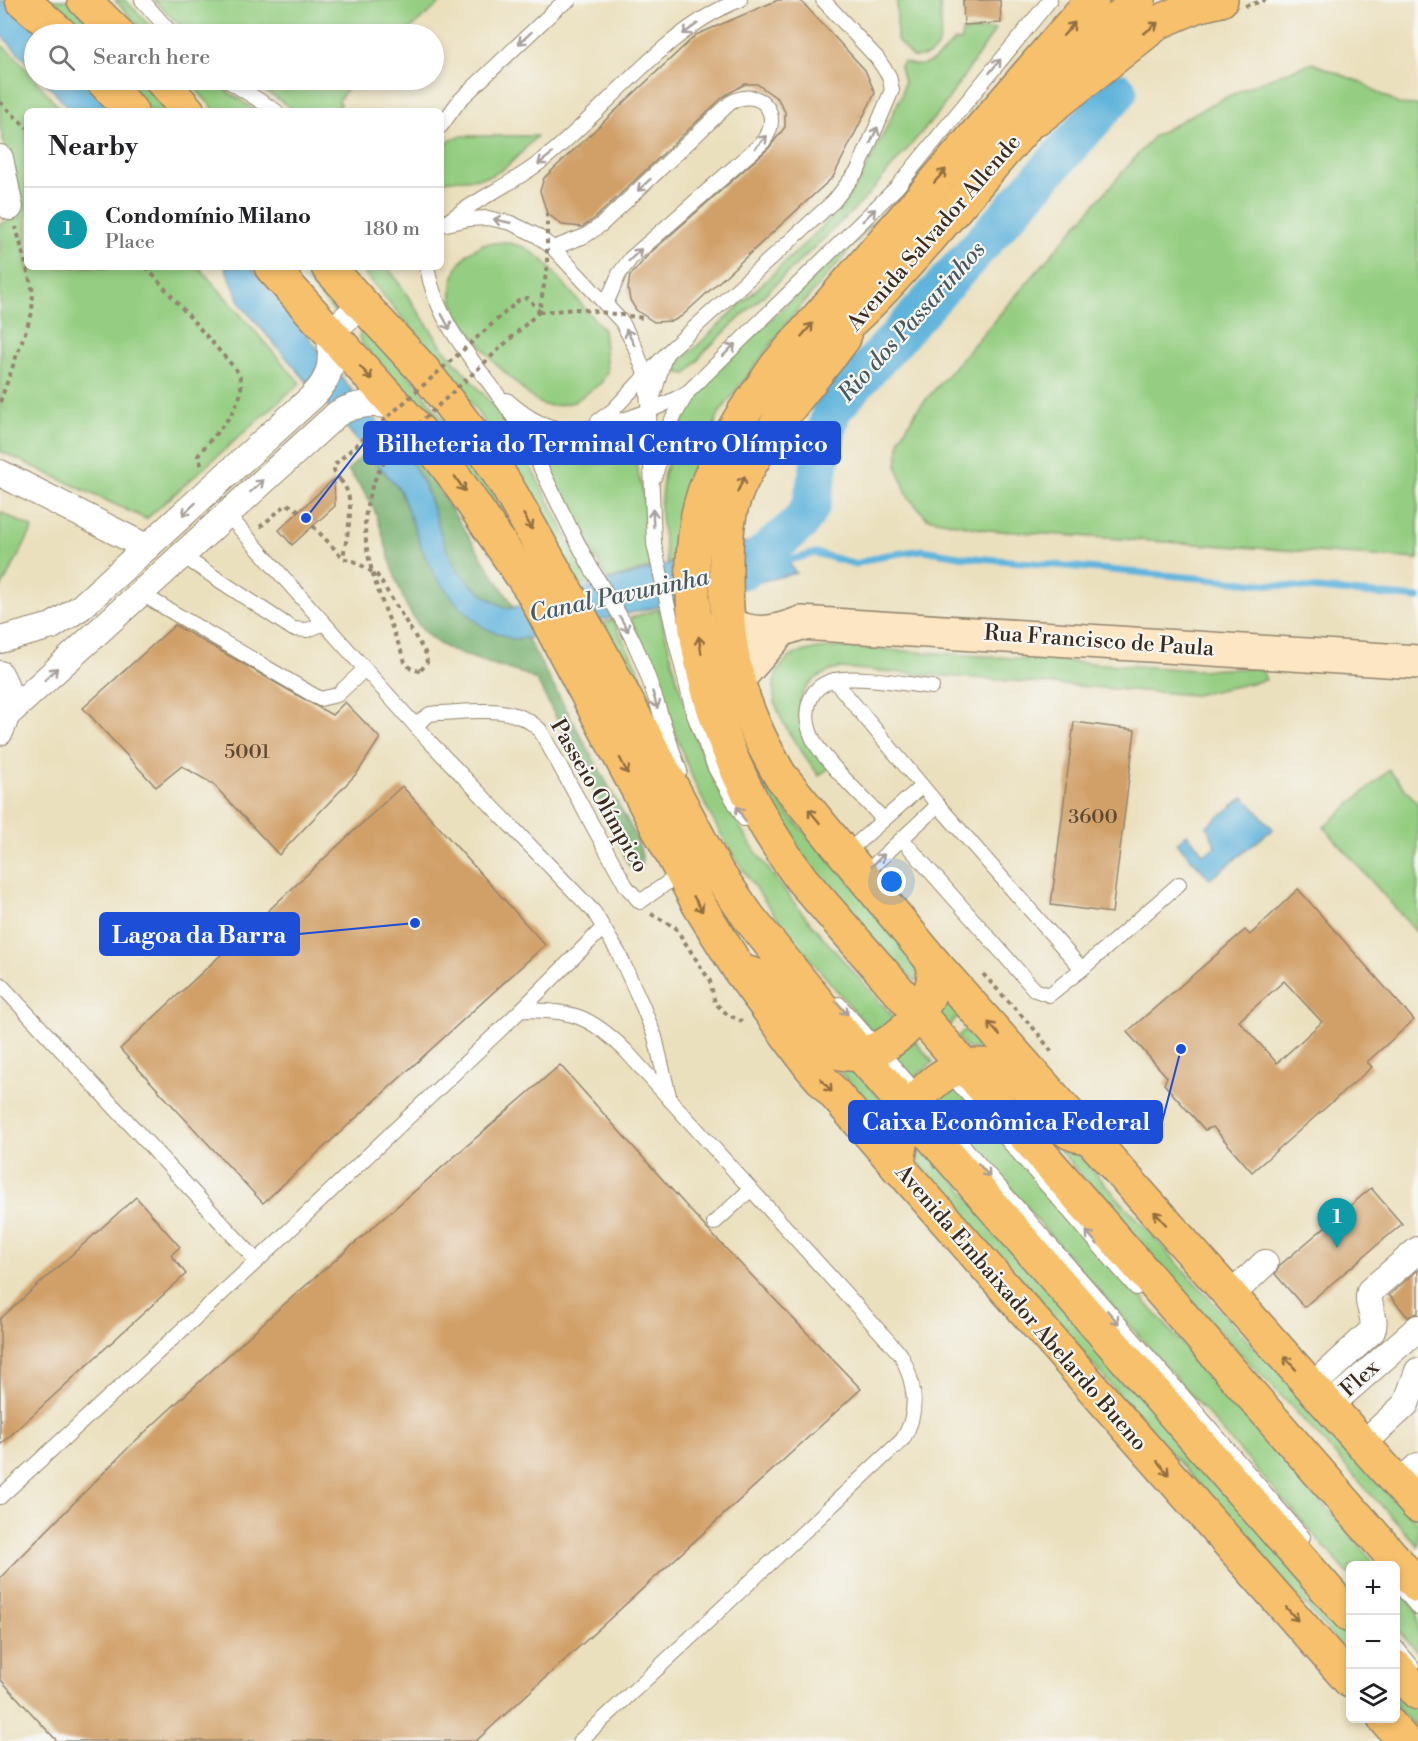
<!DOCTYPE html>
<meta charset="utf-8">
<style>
body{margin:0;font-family:"Libre Bodoni",serif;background:#f6f6f6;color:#202124}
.controls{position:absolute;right:18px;bottom:18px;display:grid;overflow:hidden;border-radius:9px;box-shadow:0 3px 9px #0003}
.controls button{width:54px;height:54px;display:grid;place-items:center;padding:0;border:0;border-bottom:2px solid #e0e0e0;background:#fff;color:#202124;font:30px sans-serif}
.you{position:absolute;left:892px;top:882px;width:21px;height:21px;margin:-15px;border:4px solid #fff;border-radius:50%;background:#1a73e8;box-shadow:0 0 0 9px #1a73e833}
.badge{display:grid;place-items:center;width:39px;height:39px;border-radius:50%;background:#1a73e8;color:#fff;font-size:20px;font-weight:700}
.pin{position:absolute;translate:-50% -50px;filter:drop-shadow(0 2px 3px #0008)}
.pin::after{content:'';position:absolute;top:32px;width:21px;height:18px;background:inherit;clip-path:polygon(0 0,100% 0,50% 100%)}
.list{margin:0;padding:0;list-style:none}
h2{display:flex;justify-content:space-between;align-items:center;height:78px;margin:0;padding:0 24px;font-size:26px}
h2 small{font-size:20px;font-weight:400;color:#757577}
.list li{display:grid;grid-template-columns:39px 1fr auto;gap:18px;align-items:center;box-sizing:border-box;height:84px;padding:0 24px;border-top:2px solid #e0e0e0}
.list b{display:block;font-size:22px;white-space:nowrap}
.list p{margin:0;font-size:20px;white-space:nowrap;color:#757577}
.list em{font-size:20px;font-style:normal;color:#757577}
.icon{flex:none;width:33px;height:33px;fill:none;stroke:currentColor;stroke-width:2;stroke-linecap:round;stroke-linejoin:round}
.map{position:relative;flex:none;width:1418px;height:1741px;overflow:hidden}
.search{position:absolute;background:#fff;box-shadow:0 3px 9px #0003;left:24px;top:24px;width:420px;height:66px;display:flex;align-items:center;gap:15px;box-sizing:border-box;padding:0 21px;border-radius:33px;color:#757577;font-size:22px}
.panel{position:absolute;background:#fff;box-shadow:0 3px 9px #0003;left:24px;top:108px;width:420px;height:162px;border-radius:9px}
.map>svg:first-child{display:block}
</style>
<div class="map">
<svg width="1418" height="1741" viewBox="0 0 1418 1741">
<rect width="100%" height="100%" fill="#f6f6f2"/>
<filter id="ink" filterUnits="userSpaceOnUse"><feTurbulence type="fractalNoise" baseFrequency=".0167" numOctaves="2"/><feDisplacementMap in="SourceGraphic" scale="12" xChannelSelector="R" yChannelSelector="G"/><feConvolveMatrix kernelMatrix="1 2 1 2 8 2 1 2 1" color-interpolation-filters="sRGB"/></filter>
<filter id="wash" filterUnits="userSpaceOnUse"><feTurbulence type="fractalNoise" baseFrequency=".008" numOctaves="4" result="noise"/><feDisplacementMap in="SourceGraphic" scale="24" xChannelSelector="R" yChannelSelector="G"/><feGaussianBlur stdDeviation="1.35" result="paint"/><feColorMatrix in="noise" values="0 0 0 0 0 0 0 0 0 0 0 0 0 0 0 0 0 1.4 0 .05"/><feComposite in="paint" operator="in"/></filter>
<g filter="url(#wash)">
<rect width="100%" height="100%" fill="#ebe0be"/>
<g fill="#95ce82" stroke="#687c50" stroke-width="1.5">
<path d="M 49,0 L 70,0 L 102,34 L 82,34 Z"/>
<path d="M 115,0 L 125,0 L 158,34 L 146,34 Z"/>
<path d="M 154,0 L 444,0 L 404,34 L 189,34 Z"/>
<path d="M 897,0 L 940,0 C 941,25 948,61 912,57 L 897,40 Z"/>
<path d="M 996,29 L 940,111 L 862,202 L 705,351 L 687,374 L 679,373 L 677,365 L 839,211 C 866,175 883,135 902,94 L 904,82 L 900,66 L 904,62 C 927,72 939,57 954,41 L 961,41 L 962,32 Z"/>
<path d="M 0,44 L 14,55 L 62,111 L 27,111 L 27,267 L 199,267 L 300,383 L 146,519 L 0,451 L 0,223 L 20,218 L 0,126 Z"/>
<path d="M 1312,63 L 1360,82 L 1398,104 L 1418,105 L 1418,559 L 987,530 L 927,518 L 908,497 L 897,467 L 900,438 L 917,410 L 1153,137 C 1204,106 1256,81 1312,63 Z"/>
<path d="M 123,80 L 142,80 L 171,111 L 151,111 Z"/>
<path d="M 187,80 L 210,80 L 257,111 L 216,111 Z"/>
<path d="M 249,80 L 353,80 L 339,100 L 341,111 L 296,111 Z"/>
<path d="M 460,136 L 537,136 C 523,150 508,170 489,176 C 473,181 457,177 441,182 C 441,163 438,141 460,136 Z"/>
<path d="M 876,219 L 794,314 L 720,412 L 699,461 L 680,524 L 676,561 L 667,563 L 660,508 L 664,473 L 687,410 L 712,376 Z"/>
<path d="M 505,242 L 524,247 L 542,259 L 603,329 L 607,372 L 601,383 L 574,402 L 554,406 L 543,405 L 531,397 L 494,362 L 459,317 L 452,299 L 452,283 L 457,267 L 468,253 L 483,244 Z"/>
<path d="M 292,267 L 311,267 L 344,304 L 339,317 Z"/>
<path d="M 359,267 L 388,267 L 443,348 L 496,409 L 525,456 L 591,582 L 578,586 C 548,530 519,472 483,420 C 445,366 402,317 359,267 Z"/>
<path d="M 363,327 L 413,380 L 468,452 L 550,588 L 361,342 L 359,337 Z"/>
<path d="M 530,437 C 573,464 585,474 634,454 L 644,498 L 652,567 L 608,580 Z"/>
<path d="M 0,512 L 33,528 L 0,590 Z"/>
<path d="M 659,609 C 673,664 686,719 709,770 C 753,866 828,943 897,1021 L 877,1037 C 807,957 736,877 693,779 C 670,726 657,669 630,618 Z"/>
<path d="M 613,620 L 640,673 L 654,717 L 598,625 Z"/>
<path d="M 842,647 L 1195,670 L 1261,668 L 1266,680 L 1195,695 L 840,668 C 780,684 796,734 829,768 L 819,776 C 800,747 755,700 782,665 C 787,658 797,653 805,651 C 817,648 830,648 842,647 Z"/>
<path d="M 719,697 L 763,780 L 790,816 L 903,939 L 918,965 L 916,982 L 815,880 L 788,843 Z"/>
<path d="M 1389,770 L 1418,804 L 1418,934 L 1324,827 Z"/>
<path d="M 941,987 L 966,1010 L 947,1027 L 935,1012 Z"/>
<path d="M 975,1021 L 996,1052 L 967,1048 L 957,1037 Z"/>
<path d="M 914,1040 L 933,1062 L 914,1078 L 895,1057 Z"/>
<path d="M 854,1067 L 892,1114 L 888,1128 L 839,1071 L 839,1068 Z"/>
<path d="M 999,1081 L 1024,1095 L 1250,1343 L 1316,1407 L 1418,1523 L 1418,1546 L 1287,1402 L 1200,1311 Z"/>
<path d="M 955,1086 L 1377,1565 L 1350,1566 L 1350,1576 L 934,1103 Z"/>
<path d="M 917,1138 L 1350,1628 L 1350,1656 L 941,1193 L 919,1161 Z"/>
<path d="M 1396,1586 L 1418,1612 L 1418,1653 L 1396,1628 Z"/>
<path d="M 1396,1679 L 1418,1704 L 1418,1730 L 1396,1707 Z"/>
</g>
<g fill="#78b170" stroke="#5a6e47" stroke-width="1.5">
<path d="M 394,427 L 421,462 L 514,607 L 508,609 C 482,596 459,579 446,551 C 436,531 434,506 425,485 C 416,466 400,450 386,435 Z"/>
<path d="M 366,452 L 400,490 L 426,558 L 512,639 L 527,638 L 638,840 L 642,856 L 641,866 L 631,868 L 628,864 L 613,827 L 537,681 L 527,675 C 500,666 470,659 445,647 C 396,623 392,551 373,507 C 368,494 356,482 348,470 Z"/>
</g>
<g fill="#60b4dc" stroke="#4e6f7d" stroke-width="1.5">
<path d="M 0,0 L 18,0 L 55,34 L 34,34 L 34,69 L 0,34 Z"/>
<path d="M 44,80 L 94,80 L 122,111 L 71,111 Z"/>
<path d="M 225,267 L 251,267 L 415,468 C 450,530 432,572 508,609 L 770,536 L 796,573 L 527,638 L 512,639 L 483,627 L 457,604 L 436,577 L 426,558 L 400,490 L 242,306 Z"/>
<path d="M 1244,797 L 1273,829 L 1210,879 L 1177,843 L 1187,834 L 1204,854 L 1216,847 L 1207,826 Z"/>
</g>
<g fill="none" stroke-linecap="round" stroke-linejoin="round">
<path stroke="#60b4dc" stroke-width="7" d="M 780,563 L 815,553 L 856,564 L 881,556 L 923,550 L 965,557 L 1418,598"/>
<path stroke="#60b4dc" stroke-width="39" d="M 732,572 L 746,569 L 800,523 L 811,506 L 831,411 L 1118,92"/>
</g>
<g id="blocks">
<g fill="#d1a069" fill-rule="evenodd">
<path d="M 778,0 L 799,0 L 803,3 L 865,70 L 875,93 L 833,177 L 682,316 L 673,321 L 654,322 L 636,310 L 630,300 L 628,289 L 630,276 L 648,255 L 769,148 L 785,127 L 785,112 L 778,99 L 757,84 L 745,84 L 724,96 L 595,218 L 582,227 L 562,225 L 547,213 L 540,191 L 544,178 L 696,35 Z"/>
<path d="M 963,0 L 1000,0 L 1001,23 L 964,25 Z"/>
<path d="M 334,479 L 335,506 L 292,545 L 279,530 Z"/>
<path d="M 175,625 L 332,715 L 345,702 L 380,738 L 358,772 L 279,855 L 213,784 L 182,766 L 156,787 L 83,708 Z"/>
<path d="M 1074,722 L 1135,730 L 1112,913 L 1051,905 Z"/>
<path d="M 402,786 L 545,945 L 263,1203 L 120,1049 Z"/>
<path d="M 1298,889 L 1414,1020 L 1367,1062 L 1372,1067 L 1252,1172 L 1213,1127 L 1205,1130 L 1164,1084 L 1167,1077 L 1127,1032 L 1245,930 L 1250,935 ZM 1284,981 L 1322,1022 L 1277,1063 L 1239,1021 Z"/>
<path d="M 560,1065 L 707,1229 L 861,1389 L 476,1741 L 57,1741 L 0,1679 L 0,1578 L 131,1445 L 273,1314 Z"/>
<path d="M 1371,1188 L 1402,1224 L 1304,1307 L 1275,1274 L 1280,1265 Z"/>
<path d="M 136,1197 L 180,1247 L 171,1255 L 186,1274 L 0,1445 L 0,1319 Z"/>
<path d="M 1418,1270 L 1418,1313 L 1408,1317 L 1389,1295 Z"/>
</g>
</g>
</g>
<g filter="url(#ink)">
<use href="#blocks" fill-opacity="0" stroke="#93856e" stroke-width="1.5"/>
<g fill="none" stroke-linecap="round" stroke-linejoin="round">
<g stroke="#93856e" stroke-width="16">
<g id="lane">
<path d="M 142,0 L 172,34"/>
<path d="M 227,80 L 276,111"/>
<path d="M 441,126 L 459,101 L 558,7 L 569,0"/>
<path d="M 447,222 C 477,198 513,184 543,160 C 606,110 666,28 740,0"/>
<path d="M 442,225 L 469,219 L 488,218 L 511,223 L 536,235 L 553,248 L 622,322 L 635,347 L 645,374 L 649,412 L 654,544 L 675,638 L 694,715 L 715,768 L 744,819"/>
<path d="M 553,248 L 585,236 L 601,225 L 730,103 C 761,85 784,115 763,142 L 631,258 L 619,274 L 606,304"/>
<path d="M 427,267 C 439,335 489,373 521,430 C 546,475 566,523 591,568 C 606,594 624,619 636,647 C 654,686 664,730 680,771"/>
<path d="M 507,400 C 523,414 538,425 560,429 C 593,435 659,409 688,392 L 897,187 L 1050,0"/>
<path d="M 651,404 L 665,356"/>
<path d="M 598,421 L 612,411 L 671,349 L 834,201 L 858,170 L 892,90 L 889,76 L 877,58 L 823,0"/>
<path d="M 655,476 L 669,425 L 687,394"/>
<path d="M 227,514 L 429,741 L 594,912 L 619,954 L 643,1007 L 655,1037 L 670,1100"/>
<path d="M 181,555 L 293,629 L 308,630 L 324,623"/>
<path d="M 140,593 L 320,699 L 337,695 L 365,669"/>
<path d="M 834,680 L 938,805 L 1082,969 L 1179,884"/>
<path d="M 415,725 L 430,714 L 438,713 C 473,712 513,703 540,730 L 626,886 L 640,902 L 681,873"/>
<path d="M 883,819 C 866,800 823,760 813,739 C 802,716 806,686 835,680 C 859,675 906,684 932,687"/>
<path d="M 902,839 L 1035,990 L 1049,995 L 1082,969"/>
<path d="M 845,854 L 922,786"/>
<path d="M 862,876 L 938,805"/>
<path d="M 0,984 L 257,1261"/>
<path d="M 839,1004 L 1178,1390 L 1303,1537"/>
<path d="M 521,1010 L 603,928"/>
<path d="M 948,1072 L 1136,1288"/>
<path d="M 714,1223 L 750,1190"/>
<path d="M 0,1497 L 257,1261 L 521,1010 C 572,1011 588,1014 625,1050 L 901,1355 C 915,1383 920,1411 903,1439 L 580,1741"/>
<path d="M 1402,1589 L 1418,1608"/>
<path d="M 1396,1647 L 1412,1666"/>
</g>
</g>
<g stroke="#93856e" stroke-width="28">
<g id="street">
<path d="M 0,158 L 10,207"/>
<path d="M 0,473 L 146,547"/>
<path d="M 0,640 L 52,626 L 81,607 L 312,397 C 333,377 332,360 330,333 L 362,304"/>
<path d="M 0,674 C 11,693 10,712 0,732"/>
<path d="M 8,714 L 337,414 C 356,402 375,403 396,406"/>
<path d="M 1230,1296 L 1265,1263"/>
<path d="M 1311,1387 L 1372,1331 C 1378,1318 1365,1305 1370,1291 L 1418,1250"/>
<path d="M 1329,1406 L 1418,1328"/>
<path d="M 1363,1444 L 1406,1404 L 1418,1371"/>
<path d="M 1399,1483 L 1418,1466"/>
</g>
</g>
<g stroke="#93856e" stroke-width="36">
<g id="secondary">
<path d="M 726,623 C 753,637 773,634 801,623 L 1418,662"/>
<path d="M 737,680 L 781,630"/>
</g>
</g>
<g stroke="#93856e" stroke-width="36">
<g id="primary">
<path d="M 22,0 L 61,34"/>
<path d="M 102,80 L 131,111"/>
<path d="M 1037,119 L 1159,22 L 1196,6 L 1221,0"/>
<path d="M 271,267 L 420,432 L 452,473 L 532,591 L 699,905 L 740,971 L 810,1066 L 1350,1681"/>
<path d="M 844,338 C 809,385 753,445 734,499 C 726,522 726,548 726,572 C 726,654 738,704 780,775 L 933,962 L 1418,1506"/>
<path d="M 752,401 L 777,365 L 1092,0"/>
<path d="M 1384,1718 L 1404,1741"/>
</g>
</g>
<g stroke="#93856e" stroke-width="36">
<g id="highway">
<path d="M 84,0 L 118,34"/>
<path d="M 1139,0 C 1094,38 1055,80 1023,130 C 973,187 924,248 870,303 C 846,327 819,350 793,373 C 779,385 754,396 744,412 C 725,444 703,483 697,520 C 677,646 727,779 802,880 L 1418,1586"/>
<path d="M 161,80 L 188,111"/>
<path d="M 328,267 L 424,371 L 479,442 L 508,488 L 600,651 L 717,872 L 750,919 L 858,1052 L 1350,1616"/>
<path d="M 740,971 C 747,973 755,974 762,978 C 789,995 800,1031 828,1048 C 875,1075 942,1009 933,962"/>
<path d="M 898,1168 C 901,1133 908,1101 938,1079 C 952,1069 963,1065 980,1065 C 1027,1065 1037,1111 1069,1132 C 1074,1135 1081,1136 1087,1137"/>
<path d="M 1396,1667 L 1418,1693"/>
</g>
</g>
<g stroke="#93856e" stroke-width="4" stroke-dasharray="4.5 4.5" stroke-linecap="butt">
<path d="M 1245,6 L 1266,0"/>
<path d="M 0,102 L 27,128"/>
<path d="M 146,267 L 238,372 C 252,405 215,430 198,456 L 202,467"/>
<path d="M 0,402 L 32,313 L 33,292 L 16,227"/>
<path d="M 340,480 C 358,498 347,534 343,557"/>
<path d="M 313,526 L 343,558 L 356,562 L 377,575 L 426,654 L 427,663 L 420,671"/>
<path d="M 260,527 L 287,504 L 300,511"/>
<path d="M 651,914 L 675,927 L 710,981 L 715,1003 L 728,1015 L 742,1021"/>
<path d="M 983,974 L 1037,1032 L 1053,1054"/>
</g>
<use href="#lane" stroke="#fff" stroke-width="14"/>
<use href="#street" stroke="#fff" stroke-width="26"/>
<use href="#secondary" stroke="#fce6c4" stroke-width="33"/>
<use href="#primary" stroke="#f7c06c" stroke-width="33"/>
<use href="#highway" stroke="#f7c06c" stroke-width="33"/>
<g stroke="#93856e" stroke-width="4" stroke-dasharray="4.5 4.5" stroke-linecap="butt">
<path d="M 539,312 L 578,309 L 644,318"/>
<path d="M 340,480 L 334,471 L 334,465 L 519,300 L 528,298 L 539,311"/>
<path d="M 420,671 L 411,669 L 405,662 C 377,582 335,519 398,443 L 539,312 L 547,269 L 547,213"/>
</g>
</g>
<defs><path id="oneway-shaft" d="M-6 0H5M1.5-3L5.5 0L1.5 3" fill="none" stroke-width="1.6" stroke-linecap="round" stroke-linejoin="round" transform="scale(1.5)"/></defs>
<g stroke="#906e41">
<use href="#oneway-shaft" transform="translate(1151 28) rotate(-38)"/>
<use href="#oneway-shaft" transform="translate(1069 29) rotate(-49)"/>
<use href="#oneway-shaft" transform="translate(940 176) rotate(-49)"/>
<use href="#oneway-shaft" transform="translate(807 330) rotate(-49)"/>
<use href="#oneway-shaft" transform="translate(366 373) rotate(48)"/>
<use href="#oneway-shaft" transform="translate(460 484) rotate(56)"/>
<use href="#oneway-shaft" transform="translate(741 484) rotate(-65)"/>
<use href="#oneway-shaft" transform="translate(528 522) rotate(60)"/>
<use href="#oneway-shaft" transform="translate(700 645) rotate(-99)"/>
<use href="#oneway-shaft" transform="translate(624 766) rotate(63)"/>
<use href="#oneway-shaft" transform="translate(814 816) rotate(-129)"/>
<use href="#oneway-shaft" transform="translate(698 904) rotate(60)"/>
<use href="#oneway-shaft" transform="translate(994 1029) rotate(-131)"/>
<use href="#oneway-shaft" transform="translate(826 1085) rotate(50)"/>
<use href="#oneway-shaft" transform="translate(1160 1218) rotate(-132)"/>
<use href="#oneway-shaft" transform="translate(1290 1363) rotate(-132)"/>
<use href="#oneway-shaft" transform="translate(1163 1468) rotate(49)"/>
<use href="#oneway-shaft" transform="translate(1292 1614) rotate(49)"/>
</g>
<g stroke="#a79f9a">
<use href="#oneway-shaft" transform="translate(690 29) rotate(144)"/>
<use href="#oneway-shaft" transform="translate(525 38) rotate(137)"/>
<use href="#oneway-shaft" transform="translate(995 66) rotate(-51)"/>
<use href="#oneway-shaft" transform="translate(874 135) rotate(-66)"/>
<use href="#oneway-shaft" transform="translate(761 142) rotate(-46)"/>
<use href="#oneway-shaft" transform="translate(545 159) rotate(142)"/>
<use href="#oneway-shaft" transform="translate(644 185) rotate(137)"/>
<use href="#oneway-shaft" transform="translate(869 215) rotate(-44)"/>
<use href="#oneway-shaft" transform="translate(502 221) rotate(-167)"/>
<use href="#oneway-shaft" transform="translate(635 255) rotate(-44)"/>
<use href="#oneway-shaft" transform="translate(446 322) rotate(61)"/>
<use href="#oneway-shaft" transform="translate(630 337) rotate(-118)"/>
<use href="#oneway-shaft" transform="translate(729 350) rotate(-45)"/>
<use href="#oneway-shaft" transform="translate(257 486) rotate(-42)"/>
<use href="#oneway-shaft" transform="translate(189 509) rotate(138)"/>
<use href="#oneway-shaft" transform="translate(653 518) rotate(-93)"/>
<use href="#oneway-shaft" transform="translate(624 624) rotate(60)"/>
<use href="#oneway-shaft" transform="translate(51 674) rotate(-44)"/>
<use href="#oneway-shaft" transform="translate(655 700) rotate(73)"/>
<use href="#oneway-shaft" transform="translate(741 814) rotate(-120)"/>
<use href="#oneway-shaft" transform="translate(878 860) rotate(-43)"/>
<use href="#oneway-shaft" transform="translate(842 1008) rotate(48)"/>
<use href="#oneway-shaft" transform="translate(984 1170) rotate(49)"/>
<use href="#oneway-shaft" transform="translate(1092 1238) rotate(-131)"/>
<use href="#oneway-shaft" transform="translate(1113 1317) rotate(49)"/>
</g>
</g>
<g text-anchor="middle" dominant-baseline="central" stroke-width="4.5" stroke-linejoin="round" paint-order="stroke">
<g font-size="20" fill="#604831">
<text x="247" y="752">5001</text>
<text x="1093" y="817">3600</text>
</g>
<g font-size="22" fill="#3b2a1e" stroke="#f6f6f2">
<text transform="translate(934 233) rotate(-49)">Avenida Salvador Allende</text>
<text transform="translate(1099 641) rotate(4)">Rua Francisco de Paula</text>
<text transform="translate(599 796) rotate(60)">Passeio Olímpico</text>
<text transform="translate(1021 1308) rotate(49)">Avenida Embaixador Abelardo Bueno</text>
<text transform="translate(1360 1379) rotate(-42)">Flex</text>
</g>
<g font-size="24" font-style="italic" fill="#485a60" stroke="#f6f6f2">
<text transform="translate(912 322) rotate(-48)">Rio dos Passarinhos</text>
<text transform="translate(619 596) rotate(-12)">Canal Pavuninha</text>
</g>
</g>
<path fill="none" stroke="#1d4ed8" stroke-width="2" d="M306 518L364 443M415 923L299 934M1181 1049L1162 1122"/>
<g fill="#1d4ed8" stroke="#f6f6f2" stroke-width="2">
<circle cx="306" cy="518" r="6"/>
<circle cx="415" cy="923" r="6"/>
<circle cx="1181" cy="1049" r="6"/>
</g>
<g fill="#1d4ed8" stroke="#1d4ed8" stroke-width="2">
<rect x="364" y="422" width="476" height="42" rx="6"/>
<rect x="100" y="913" width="199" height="42" rx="6"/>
<rect x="849" y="1101" width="313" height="42" rx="6"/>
</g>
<g font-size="24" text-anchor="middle" font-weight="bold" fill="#fff">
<text x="602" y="452">Bilheteria do Terminal Centro Olímpico</text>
<text x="199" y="943">Lagoa da Barra</text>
<text x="1006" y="1130">Caixa Econômica Federal</text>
</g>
</svg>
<div class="controls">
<button>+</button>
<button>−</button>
<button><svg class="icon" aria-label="layers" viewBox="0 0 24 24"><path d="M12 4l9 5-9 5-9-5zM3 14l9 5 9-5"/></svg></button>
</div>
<div class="you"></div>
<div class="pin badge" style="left:1337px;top:1248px;background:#0f9aa8">1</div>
<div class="search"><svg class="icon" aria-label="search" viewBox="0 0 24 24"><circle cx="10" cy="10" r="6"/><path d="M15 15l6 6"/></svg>Search here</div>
<section class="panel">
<h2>Nearby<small></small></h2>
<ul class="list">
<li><span class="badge" style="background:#0f9aa8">1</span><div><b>Condomínio Milano</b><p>Place</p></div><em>180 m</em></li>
</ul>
</section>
</div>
